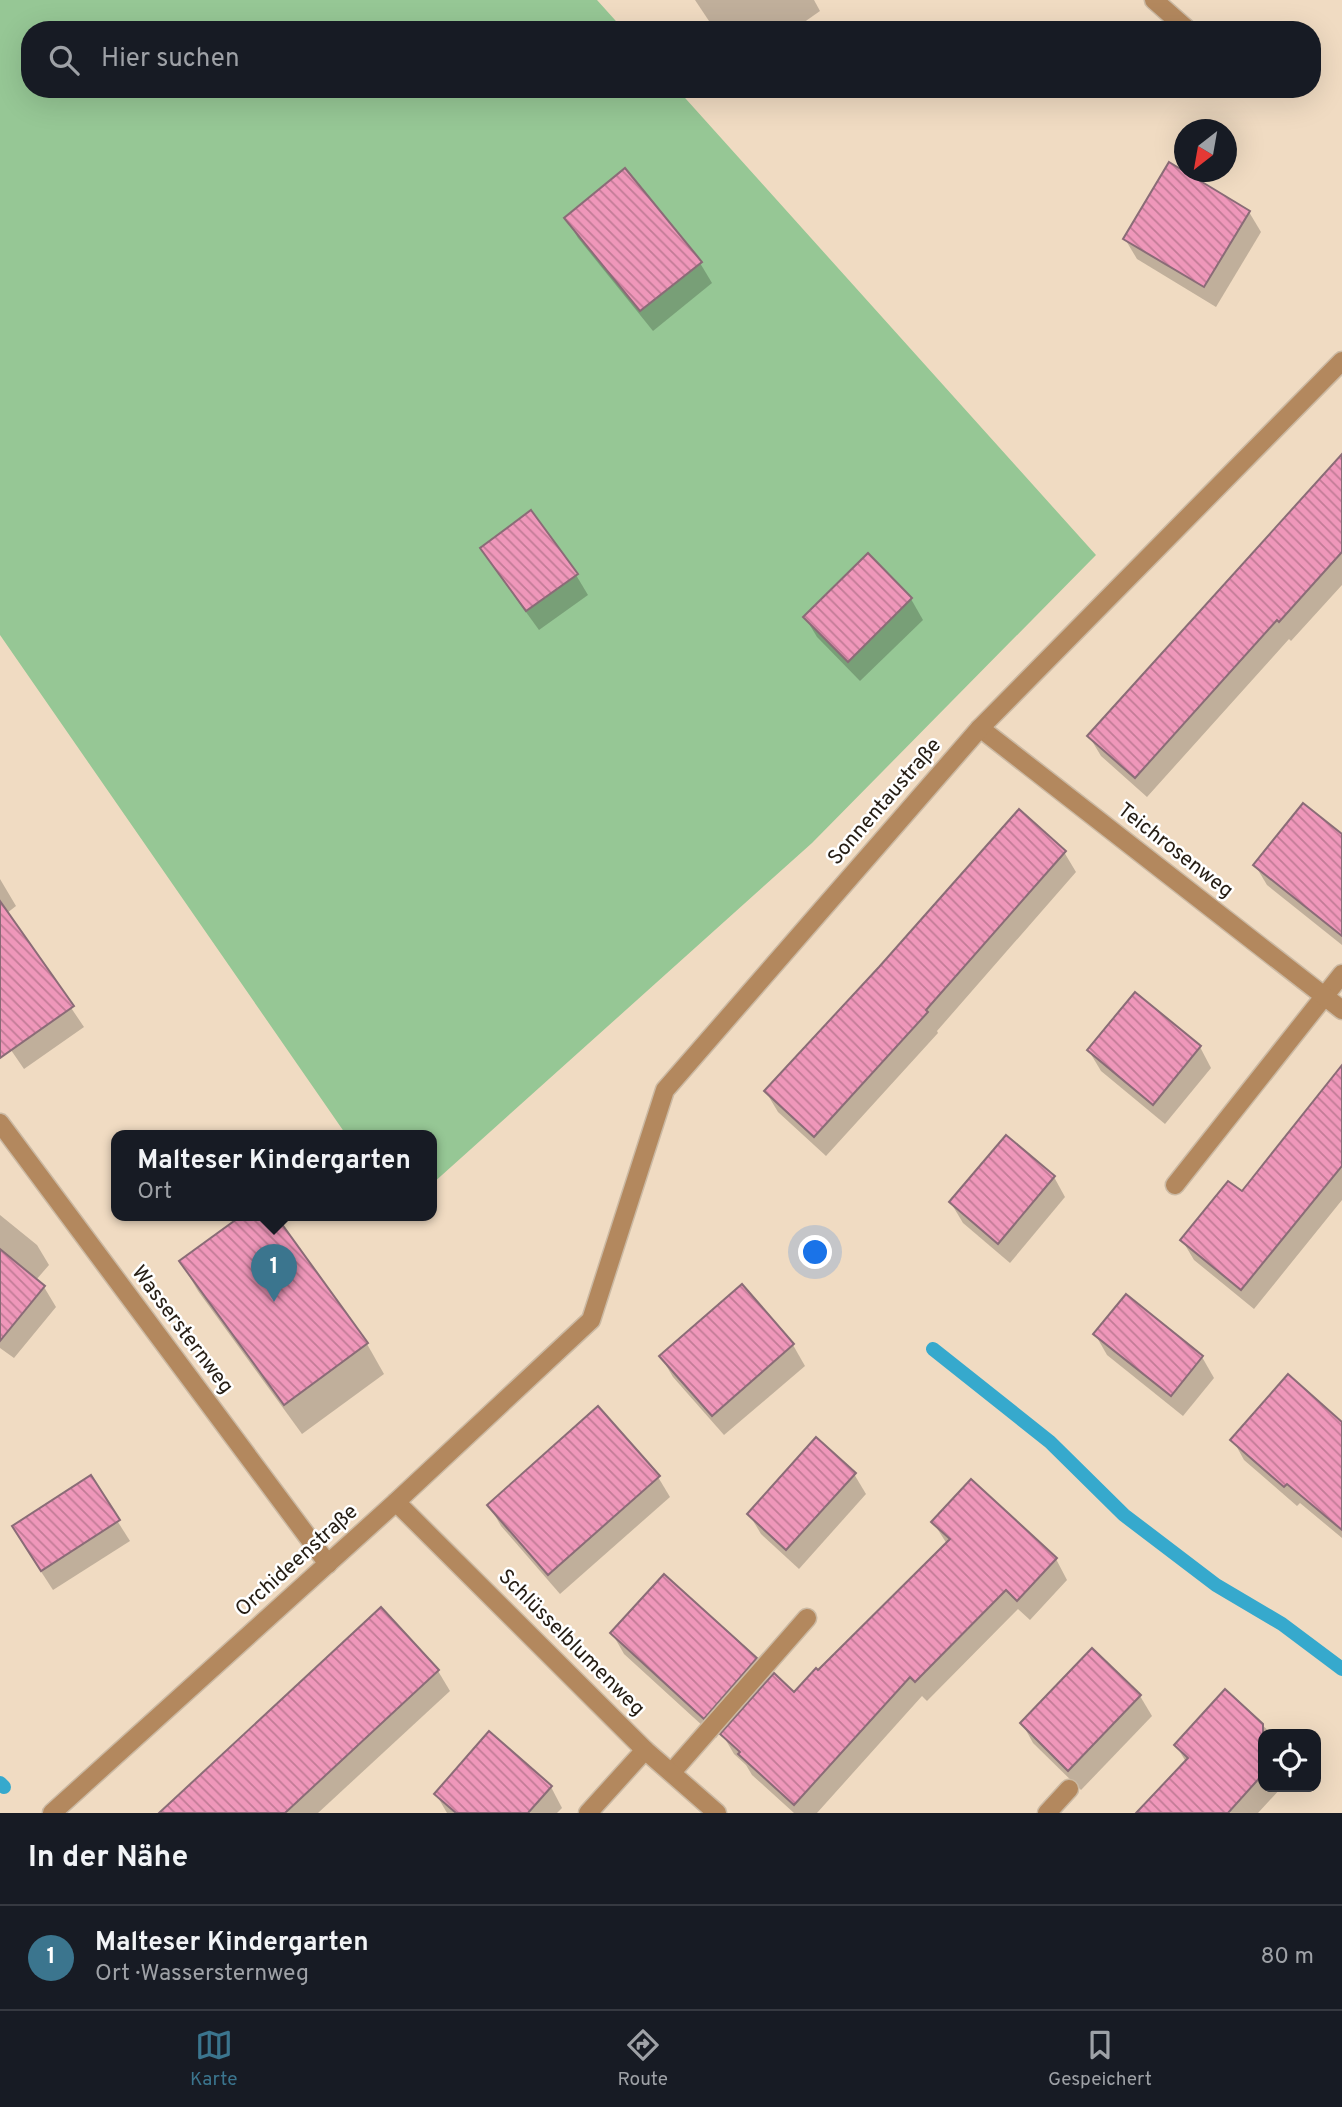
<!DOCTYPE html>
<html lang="de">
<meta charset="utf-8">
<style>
body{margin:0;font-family:Overpass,sans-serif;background:#20242c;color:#f1f3f6}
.controls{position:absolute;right:21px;bottom:21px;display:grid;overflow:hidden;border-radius:14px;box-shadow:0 7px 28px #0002}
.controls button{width:63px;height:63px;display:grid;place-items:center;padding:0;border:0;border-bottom:2px solid #363941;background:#171b24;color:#f1f3f6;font:35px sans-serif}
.compass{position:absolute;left:1174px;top:119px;width:63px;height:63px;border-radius:50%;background:#171b24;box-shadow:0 7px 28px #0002;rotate:211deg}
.you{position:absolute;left:816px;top:1253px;width:24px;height:24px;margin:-18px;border:5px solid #fff;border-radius:50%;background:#1a73e8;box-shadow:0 0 0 10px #1a73e833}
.badge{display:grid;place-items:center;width:46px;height:46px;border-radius:50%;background:#3b758e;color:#fff;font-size:23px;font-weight:700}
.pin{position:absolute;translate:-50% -58px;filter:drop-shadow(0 2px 4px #0008)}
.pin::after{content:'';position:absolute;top:37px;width:24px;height:21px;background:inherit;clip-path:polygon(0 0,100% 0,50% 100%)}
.popup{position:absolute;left:111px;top:1130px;width:326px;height:91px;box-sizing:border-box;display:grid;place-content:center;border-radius:14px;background:#171b24;filter:drop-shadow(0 2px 5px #0005);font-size:23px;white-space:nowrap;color:#9ea1a6}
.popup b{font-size:26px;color:#f1f3f6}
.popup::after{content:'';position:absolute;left:50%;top:100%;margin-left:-14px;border:14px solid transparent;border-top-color:#171b24}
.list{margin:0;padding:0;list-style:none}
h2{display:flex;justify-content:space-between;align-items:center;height:91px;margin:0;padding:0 28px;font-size:30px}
h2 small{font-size:23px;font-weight:400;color:#9ea1a6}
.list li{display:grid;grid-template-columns:46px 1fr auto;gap:21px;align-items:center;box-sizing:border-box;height:105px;padding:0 28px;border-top:2px solid #363941}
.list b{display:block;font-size:26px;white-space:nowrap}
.list p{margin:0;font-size:23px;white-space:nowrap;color:#9ea1a6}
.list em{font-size:23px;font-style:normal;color:#9ea1a6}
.icon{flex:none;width:38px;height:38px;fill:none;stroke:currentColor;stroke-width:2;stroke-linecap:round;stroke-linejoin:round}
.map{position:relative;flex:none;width:1342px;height:1813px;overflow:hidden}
.search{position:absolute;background:#171b24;box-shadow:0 7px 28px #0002;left:21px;right:21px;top:21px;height:77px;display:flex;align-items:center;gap:18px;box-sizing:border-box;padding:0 24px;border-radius:28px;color:#9ea1a6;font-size:26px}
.sheet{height:196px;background:#171b24}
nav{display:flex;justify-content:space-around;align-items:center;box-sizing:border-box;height:98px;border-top:2px solid #363941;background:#171b24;font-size:19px;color:#9ea1a6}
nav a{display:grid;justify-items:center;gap:4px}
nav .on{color:#3b758e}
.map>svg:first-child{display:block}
</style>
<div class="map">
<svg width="1342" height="1813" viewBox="0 0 1342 1813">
<defs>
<pattern id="building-back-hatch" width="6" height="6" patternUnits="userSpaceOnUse" patternTransform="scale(1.75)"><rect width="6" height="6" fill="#ef97ba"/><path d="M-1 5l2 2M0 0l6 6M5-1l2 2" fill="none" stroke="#c17b96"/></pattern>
</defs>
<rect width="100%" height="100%" fill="#f0dbc2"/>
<path fill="#96c795" d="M 0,0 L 597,0 L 624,30 L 30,30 L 30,89 L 677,89 L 1096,555 L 812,843 L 432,1184 L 432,1136 L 347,1136 L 0,635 Z"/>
<g fill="#0003">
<path d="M 695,0 L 814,0 L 820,11 L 793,30 L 715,30 Z"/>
<path d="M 1249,212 L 1261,232 L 1216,307 L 1137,259 L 1125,239 Z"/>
<path d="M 566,218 L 700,263 L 712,283 L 653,331 L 578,238 Z"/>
<path d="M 1342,459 L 1342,585 L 1291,641 L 1289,639 L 1147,797 L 1101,756 L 1089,736 Z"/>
<path d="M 482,548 L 576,575 L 588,595 L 539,630 L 494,568 Z"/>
<path d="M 868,556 L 911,599 L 923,620 L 860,681 L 817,637 L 805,617 Z"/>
<path d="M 1342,836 L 1342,945 L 1267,885 L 1255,865 Z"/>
<path d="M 1064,852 L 1076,872 L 937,1031 L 938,1033 L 826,1156 L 778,1112 L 766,1092 L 880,969 Z"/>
<path d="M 0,879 L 16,906 L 7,913 L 84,1027 L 24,1069 L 0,1034 Z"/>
<path d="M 1200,1047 L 1211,1068 L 1165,1124 L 1101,1071 L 1089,1051 Z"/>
<path d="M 1342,1089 L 1342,1200 L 1254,1309 L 1194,1260 L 1182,1240 L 1242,1194 Z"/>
<path d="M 1054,1177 L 1065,1197 L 1010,1263 L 963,1223 L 951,1203 Z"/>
<path d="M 0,1215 L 37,1245 L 49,1265 L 36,1280 L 44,1287 L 56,1307 L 14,1358 L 0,1348 Z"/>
<path d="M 274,1216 L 367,1344 L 384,1374 L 302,1434 L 198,1291 L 181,1262 Z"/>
<path d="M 742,1287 L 793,1345 L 805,1366 L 724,1435 L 673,1377 L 661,1357 Z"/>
<path d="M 1095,1334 L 1202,1357 L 1214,1378 L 1183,1416 L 1107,1355 Z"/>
<path d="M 1342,1424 L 1342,1538 L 1300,1503 L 1297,1506 L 1244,1460 L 1233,1440 Z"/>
<path d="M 854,1474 L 866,1494 L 799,1569 L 761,1534 L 749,1514 Z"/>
<path d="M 658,1477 L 670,1497 L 560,1594 L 501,1526 L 489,1505 Z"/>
<path d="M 90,1478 L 130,1541 L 53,1590 L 25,1547 Z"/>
<path d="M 933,1522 L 1056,1559 L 1067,1580 L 1030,1620 L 1018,1609 L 927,1701 L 922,1696 L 817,1813 L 794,1813 L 752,1775 L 746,1765 L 734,1754 L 721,1732 L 716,1738 L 624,1654 L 612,1633 L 755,1659 L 768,1682 L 794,1694 L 947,1544 Z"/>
<path d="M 381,1610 L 438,1671 L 450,1691 L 318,1813 L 162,1813 Z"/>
<path d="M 1225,1691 L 1272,1734 L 1263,1734 L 1263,1787 L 1282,1787 L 1258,1813 L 1138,1813 L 1186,1762 L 1176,1745 Z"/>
<path d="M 1140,1696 L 1152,1716 L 1081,1790 L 1033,1743 L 1022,1723 Z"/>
<path d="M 551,1787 L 562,1808 L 557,1813 L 447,1813 L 436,1794 Z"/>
</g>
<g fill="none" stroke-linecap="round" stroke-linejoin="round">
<g stroke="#36a9cd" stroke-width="14">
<path d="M 933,1349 L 1050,1442 L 1124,1515 L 1216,1585 L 1282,1624 L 1342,1669"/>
<path d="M 0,1783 L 4,1787"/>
</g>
</g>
<g fill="url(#building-back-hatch)" stroke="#8a6c77" stroke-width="2">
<path d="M 1169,162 L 1250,211 L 1204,287 L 1123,239 Z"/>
<path d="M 625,168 L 702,262 L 640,311 L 564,218 Z"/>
<path d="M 1342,454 L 1342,552 L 1279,622 L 1277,620 L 1135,778 L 1087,736 Z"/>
<path d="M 531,510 L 578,574 L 526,611 L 480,548 Z"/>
<path d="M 868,553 L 912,598 L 848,662 L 803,617 Z"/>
<path d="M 1303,803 L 1342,834 L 1342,936 L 1253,865 Z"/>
<path d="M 1019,809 L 1066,851 L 926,1010 L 928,1012 L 814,1137 L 764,1091 L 879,967 Z"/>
<path d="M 0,901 L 74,1006 L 0,1058 Z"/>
<path d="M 1135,992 L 1201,1046 L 1153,1105 L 1087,1050 Z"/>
<path d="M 1342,1065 L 1342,1166 L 1241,1290 L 1180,1240 L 1228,1181 L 1242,1191 Z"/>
<path d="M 1006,1135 L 1055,1176 L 998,1244 L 949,1202 Z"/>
<path d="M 241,1216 L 276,1216 L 368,1343 L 284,1405 L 179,1261 Z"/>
<path d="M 0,1249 L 45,1286 L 0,1341 Z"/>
<path d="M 742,1284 L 794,1344 L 712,1416 L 659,1356 Z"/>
<path d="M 1126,1294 L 1203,1356 L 1171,1396 L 1093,1334 Z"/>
<path d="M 1288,1374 L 1342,1422 L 1342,1530 L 1287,1484 L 1284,1487 L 1230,1440 Z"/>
<path d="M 598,1406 L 660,1476 L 548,1575 L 487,1505 Z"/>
<path d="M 816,1437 L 856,1473 L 786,1550 L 747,1514 Z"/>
<path d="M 91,1475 L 120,1520 L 41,1571 L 12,1526 Z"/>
<path d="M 971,1479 L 1057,1558 L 1017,1601 L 1006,1590 L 915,1682 L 910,1677 L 794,1805 L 738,1754 L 740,1752 L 720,1734 L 774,1673 L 794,1692 L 816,1668 L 818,1670 L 950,1539 L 931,1522 Z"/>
<path d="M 664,1574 L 757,1658 L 704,1719 L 610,1633 Z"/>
<path d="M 381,1607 L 439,1670 L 285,1813 L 159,1813 Z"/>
<path d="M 1092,1648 L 1141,1695 L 1068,1771 L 1020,1723 Z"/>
<path d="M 1225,1689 L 1263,1724 L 1263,1774 L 1228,1813 L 1136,1813 L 1188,1758 L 1174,1745 Z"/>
<path d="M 489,1731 L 552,1786 L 528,1813 L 456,1813 L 434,1794 Z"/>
</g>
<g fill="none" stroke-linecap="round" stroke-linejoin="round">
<g stroke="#cbb9a3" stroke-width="21">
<g id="lane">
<path d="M 1154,0 L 1188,30"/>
<path d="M 1175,1185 L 1342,974"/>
<path d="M 672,1772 L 807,1618"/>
<path d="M 588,1813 L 645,1750"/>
<path d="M 1047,1813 L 1069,1789"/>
</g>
</g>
<g stroke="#cbb9a3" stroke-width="21">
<g id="street">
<path d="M 980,728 L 1342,1010"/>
<path d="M 0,1123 L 328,1564"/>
<path d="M 396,1502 L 645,1750 L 717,1813"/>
<path d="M 52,1813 L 396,1502 L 591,1320 L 665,1090 L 980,728 L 1342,361"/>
</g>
</g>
<use href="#lane" stroke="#b3885e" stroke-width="18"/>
<use href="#street" stroke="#b3885e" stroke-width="18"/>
</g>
<g text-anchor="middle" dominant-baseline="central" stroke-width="5" stroke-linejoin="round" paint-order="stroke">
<g font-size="21" fill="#251d14" stroke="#fff">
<text transform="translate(885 802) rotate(-49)">Sonnentaustraße</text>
<text transform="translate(1175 851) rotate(38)">Teichrosenweg</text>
<text transform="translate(182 1330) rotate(53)">Wassersternweg</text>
<text transform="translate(297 1561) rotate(-42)">Orchideenstraße</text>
<text transform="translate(571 1643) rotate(45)">Schlüsselblumenweg</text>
</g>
</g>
</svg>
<div class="controls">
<button><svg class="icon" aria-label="locate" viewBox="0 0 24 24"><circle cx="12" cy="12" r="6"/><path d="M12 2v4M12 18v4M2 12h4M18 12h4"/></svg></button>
</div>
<svg class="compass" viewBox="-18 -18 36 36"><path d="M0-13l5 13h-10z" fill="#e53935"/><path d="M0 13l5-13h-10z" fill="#9ea1a6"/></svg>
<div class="you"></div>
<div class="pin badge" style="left:274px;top:1302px">1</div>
<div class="popup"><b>Malteser Kindergarten</b>Ort</div>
<div class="search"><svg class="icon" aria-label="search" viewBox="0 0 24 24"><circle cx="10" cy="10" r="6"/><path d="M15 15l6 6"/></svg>Hier suchen</div>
</div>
<section class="sheet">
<h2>In der Nähe<small></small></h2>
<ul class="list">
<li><span class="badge">1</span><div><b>Malteser Kindergarten</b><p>Ort · Wassersternweg</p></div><em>80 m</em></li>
</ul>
</section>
<nav>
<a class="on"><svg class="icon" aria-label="map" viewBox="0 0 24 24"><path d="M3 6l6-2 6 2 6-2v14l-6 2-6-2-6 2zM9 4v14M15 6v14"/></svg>Karte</a>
<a><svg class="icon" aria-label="directions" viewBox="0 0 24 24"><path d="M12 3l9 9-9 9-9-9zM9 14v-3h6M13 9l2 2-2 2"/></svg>Route</a>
<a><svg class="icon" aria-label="saved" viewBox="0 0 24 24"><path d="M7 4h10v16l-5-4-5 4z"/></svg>Gespeichert</a>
</nav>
